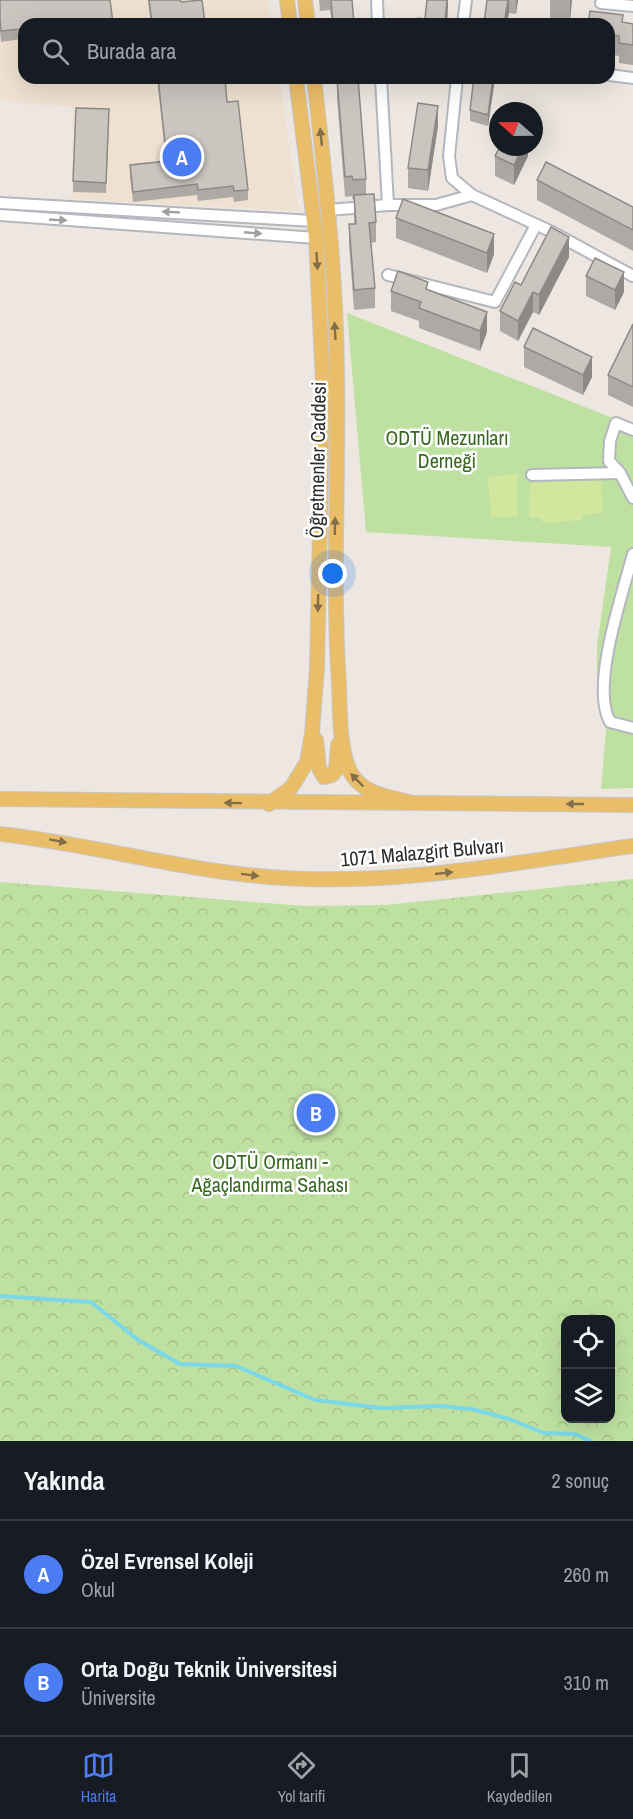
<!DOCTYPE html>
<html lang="tr">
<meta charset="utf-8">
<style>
body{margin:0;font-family:"Archivo Narrow",sans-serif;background:#20242c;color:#f1f3f6}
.controls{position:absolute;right:18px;bottom:18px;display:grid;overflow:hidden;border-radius:12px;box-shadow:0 6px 24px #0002}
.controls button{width:54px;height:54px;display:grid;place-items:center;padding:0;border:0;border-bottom:2px solid #363941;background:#171b24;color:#f1f3f6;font:30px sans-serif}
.compass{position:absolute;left:489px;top:102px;width:54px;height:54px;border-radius:50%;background:#171b24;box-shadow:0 6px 24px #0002;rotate:290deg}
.you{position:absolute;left:333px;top:574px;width:21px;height:21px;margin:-15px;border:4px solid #fff;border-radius:50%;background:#1a73e8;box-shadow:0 0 0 9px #1a73e833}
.badge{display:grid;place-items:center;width:39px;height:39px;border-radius:50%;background:#4b7cf1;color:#fff;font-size:20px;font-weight:700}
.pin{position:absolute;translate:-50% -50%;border:3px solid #fff;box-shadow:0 2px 6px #0006}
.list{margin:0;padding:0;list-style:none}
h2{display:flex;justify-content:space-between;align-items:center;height:78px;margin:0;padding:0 24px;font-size:26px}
h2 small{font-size:20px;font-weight:400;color:#9ea1a6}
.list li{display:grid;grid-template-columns:39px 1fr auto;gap:18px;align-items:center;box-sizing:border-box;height:108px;padding:0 24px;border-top:2px solid #363941}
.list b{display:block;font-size:22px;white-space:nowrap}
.list p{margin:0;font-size:20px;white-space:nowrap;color:#9ea1a6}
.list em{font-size:20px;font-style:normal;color:#9ea1a6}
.icon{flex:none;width:33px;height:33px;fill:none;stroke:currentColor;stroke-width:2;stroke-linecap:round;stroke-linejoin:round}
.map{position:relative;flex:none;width:633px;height:1441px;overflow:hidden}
.search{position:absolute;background:#171b24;box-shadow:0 6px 24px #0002;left:18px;right:18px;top:18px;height:66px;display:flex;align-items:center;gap:15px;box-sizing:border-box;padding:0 21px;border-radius:18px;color:#9ea1a6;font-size:22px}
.sheet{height:294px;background:#171b24}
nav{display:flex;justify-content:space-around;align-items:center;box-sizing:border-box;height:84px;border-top:2px solid #363941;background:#171b24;font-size:16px;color:#9ea1a6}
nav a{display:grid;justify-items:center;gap:3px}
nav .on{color:#4b7cf1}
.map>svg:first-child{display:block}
</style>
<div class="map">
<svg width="633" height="1441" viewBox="0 0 633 1441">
<defs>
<pattern id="forest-crowns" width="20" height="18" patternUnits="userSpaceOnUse" patternTransform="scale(1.5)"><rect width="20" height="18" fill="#bee1a1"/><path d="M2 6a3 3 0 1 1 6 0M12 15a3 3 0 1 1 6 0" fill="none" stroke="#a4c18b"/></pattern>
</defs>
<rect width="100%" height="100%" fill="#eee7e1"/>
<path fill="#eee1d1" d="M 0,0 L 267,0 L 271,24 L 24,24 L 24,78 L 279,78 L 299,211 L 72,199 L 73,107 L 0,100 Z"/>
<path fill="url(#forest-crowns)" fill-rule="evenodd" d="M 633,879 L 633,1441 L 0,1441 L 0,882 L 305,906 L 386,905 ZM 566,1320 L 610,1320 L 610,1418 L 566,1418 Z"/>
<path fill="#bee1a1" d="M 347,313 L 633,426 L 633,788 L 601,789 L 606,730 L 597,672 L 597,646 L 611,547 L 366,532 Z"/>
<g fill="#d0e79d">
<path d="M 518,474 L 518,517 L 491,517 L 488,477 Z"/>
<path d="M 601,478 L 603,513 L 582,515 L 582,520 L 543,523 L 541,518 L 529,517 L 530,483 Z"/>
</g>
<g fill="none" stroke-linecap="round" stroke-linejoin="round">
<path stroke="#7ad8e9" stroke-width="4" d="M 0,1296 L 91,1302 L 138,1340 L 180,1364 L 236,1366 L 315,1400 L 382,1408 L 440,1406 L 472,1409 L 509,1419 L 544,1433 L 575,1434 L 591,1441"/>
<g stroke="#b4b7bf" stroke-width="14">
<g id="minor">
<path d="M 377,0 L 378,24"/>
<path d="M 601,3 L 633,6"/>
<path d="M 463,24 L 466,0"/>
<path d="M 609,75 L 633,78"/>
<path d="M 381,78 L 388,205"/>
<path d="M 457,78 L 449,156 L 452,178 L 472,195 L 550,231 L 633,276"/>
<path d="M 0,203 L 313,221"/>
<path d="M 329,210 L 388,205 L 436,205 L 472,195"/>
<path d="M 0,215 L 316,238"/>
<path d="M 388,275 L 495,302 L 536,225"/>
<path d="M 633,430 L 616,423 L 610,441 L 609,461 L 620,473 L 633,498"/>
<path d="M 532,475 L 620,473"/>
<path d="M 633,554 C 623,593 590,686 610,722 L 633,728"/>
</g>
</g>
<g stroke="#c8c8c8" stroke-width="16">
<g id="major">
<path d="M 287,0 L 290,24"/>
<path d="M 305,0 L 308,24"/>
<path d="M 314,78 C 325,175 336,273 337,371 C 339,476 332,580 339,684 C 340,710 339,745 349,769 C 359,793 387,797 410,802"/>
<path d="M 316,740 L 319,768 L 324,777 L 332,775 L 336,770 L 338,745"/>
<path d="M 0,799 L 633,805"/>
<path d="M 269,804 L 291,788 L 307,762 L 312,733 L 317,668 L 323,384 L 316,238 L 296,78"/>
<path d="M 0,834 C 91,844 179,870 270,877 C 392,887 513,863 633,846"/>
</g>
</g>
<use href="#minor" stroke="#fff" stroke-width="10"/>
<use href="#major" stroke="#eabd69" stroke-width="14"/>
</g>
<g fill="#aea9a4">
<path d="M 0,0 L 110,0 L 113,24 L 24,24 L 24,45 L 21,45 L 21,39 L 1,42 L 0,30 Z"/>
<path d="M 148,0 L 180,0 L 181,2 L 205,24 L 151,24 Z"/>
<path d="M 319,0 L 352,0 L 354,24 L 332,24 L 330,10 L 320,11 Z"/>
<path d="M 448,0 L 447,24 L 417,24 L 425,19 Z"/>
<path d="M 487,0 L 518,0 L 516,14 L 509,13 L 507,24 L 484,24 Z"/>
<path d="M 550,0 L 572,0 L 570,21 L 550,19 Z"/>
<path d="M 623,22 L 633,24 L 633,65 L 619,63 L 619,56 L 609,54 L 609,24 Z"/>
<path d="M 157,78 L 225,78 L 227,102 L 248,190 L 248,200 L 234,202 L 233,197 L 198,201 L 197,195 L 133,202 L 130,176 L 130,165 L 166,161 Z"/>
<path d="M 495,78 L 488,126 L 470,121 L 470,110 Z"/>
<path d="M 337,79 L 366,179 L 366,194 L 376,222 L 376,242 L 371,243 L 375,288 L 375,308 L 354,310 L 349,244 L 349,224 L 354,224 L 354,200 L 353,200 L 352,196 L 345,197 L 337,99 Z"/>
<path d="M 109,120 L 106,193 L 73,192 L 73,181 Z"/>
<path d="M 438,126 L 428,191 L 408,188 L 408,168 Z"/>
<path d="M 528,147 L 528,156 L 514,185 L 495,176 L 495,156 Z"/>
<path d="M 537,180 L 633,207 L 633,251 L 537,200 Z"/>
<path d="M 396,218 L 494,254 L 487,273 L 396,238 Z"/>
<path d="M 569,257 L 539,315 L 533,312 L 518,341 L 500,331 L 500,311 L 521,285 Z"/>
<path d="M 586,276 L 624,292 L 615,310 L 586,296 Z"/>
<path d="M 428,290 L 487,332 L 480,351 L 419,328 L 419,321 L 391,311 L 391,291 Z"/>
<path d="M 633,324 L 633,407 L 608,395 L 608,375 Z"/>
<path d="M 524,347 L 592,377 L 583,395 L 524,367 Z"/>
</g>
<g fill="#8d8a86">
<path d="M 447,0 L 448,0 L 448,8 L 447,24 L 445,24 Z"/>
<path d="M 508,0 L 509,0 L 509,13 L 507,24 L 504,24 Z"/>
<path d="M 516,0 L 518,0 L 516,14 Z"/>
<path d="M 570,0 L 572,0 L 570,21 Z"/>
<path d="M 493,78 L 495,78 L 488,126 L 488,115 Z"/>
<path d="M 438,106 L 438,126 L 428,191 L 428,170 Z"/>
<path d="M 523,147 L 528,147 L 528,156 L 514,185 L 514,165 Z"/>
<path d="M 494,234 L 494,254 L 487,273 L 487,253 Z"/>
<path d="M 569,237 L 569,257 L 539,315 L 539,295 Z"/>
<path d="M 624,272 L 624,292 L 615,310 L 615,290 Z"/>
<path d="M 533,292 L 533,312 L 518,341 L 518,321 Z"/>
<path d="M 487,312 L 487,332 L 480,351 L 480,331 Z"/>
<path d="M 592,357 L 592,377 L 583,395 L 583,375 Z"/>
</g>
<g fill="#cac5bf" stroke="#8d8a86" stroke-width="1.5">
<path d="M 0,0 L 110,0 L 113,23 L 24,24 L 24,34 L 21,35 L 21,29 L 1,31 L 0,19 Z"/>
<path d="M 149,0 L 180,0 L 181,2 L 202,0 L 205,24 L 152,24 Z"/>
<path d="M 331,0 L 352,0 L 354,24 L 333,24 Z"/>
<path d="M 427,0 L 447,0 L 445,21 L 438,20 L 438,24 L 417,24 L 418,18 L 425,19 Z"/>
<path d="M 487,0 L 508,0 L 504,24 L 484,23 Z"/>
<path d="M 590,11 L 623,15 L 622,22 L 633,24 L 633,45 L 619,43 L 619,36 L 609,34 L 609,24 L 588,24 Z"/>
<path d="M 158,78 L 225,78 L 227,102 L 238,101 L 248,190 L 234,191 L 233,186 L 198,190 L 197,184 L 133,192 L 130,165 L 167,161 Z"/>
<path d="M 358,78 L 366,179 L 353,180 L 352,176 L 345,177 L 337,79 Z"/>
<path d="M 474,78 L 493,78 L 488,115 L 470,110 Z"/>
<path d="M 418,103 L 438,106 L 428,170 L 408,168 Z"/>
<path d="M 76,108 L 109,109 L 106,183 L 73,181 Z"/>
<path d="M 500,147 L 523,147 L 514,165 L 495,156 Z"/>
<path d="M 546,162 L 633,207 L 633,230 L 537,180 Z"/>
<path d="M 374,194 L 376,222 L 369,223 L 375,288 L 354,290 L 349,224 L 356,224 L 354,195 Z"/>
<path d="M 403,199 L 494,234 L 487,253 L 396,218 Z"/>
<path d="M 551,227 L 569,237 L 539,295 L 533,292 L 518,321 L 500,311 L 515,282 L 521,285 Z"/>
<path d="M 595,258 L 624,272 L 615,290 L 586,276 Z"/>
<path d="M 398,271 L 428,282 L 426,289 L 487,312 L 480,331 L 419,308 L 421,302 L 391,291 Z"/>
<path d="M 633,324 L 633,387 L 608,375 Z"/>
<path d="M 533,328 L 592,357 L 583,375 L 524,347 Z"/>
</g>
<defs><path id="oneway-solid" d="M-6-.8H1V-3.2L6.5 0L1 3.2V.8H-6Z" transform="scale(1.5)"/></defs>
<g fill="#826e48">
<use href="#oneway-solid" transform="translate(321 137) rotate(-96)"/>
<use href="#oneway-solid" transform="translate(317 261) rotate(87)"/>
<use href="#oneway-solid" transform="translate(335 331) rotate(-93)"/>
<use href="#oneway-solid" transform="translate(335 526) rotate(-89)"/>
<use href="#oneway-solid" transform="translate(318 603) rotate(91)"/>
<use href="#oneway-solid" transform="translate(357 780) rotate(-134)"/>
<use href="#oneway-solid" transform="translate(233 803) rotate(-179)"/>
<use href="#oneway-solid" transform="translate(575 804) rotate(-180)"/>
<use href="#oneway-solid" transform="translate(58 841) rotate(10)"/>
<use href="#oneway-solid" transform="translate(444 873) rotate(-6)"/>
<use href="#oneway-solid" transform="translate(250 875) rotate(7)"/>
</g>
<g fill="#a0a0a0">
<use href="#oneway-solid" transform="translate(171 212) rotate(-177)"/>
<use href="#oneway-solid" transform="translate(58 220) rotate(3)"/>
<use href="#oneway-solid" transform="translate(253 233) rotate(5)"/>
</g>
<g text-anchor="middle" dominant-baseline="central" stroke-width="5" stroke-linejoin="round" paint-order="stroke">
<g font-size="20" fill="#37681f" stroke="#fff">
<text x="447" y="437">ODTÜ Mezunları<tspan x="447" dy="23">Derneği</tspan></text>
<text x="270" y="1161">ODTÜ Ormanı -<tspan x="270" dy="23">Ağaçlandırma Sahası</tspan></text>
</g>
<g font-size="20" fill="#2d2d2d" stroke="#fff">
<text transform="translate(317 460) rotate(-89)">Öğretmenler Caddesi</text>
<text transform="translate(422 852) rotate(-5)">1071 Malazgirt Bulvarı</text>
</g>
</g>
</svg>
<div class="controls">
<button><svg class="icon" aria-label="locate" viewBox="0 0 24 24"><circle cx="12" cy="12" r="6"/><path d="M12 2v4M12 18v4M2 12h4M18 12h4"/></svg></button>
<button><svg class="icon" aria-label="layers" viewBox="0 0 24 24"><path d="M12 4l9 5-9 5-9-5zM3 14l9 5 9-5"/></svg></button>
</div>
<svg class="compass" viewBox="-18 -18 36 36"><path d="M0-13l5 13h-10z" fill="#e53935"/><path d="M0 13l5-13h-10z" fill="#9ea1a6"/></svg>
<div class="you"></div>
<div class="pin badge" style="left:182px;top:157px">A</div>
<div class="pin badge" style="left:316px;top:1113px">B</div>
<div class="search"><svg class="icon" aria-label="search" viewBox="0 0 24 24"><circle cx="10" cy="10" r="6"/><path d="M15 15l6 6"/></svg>Burada ara</div>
</div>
<section class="sheet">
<h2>Yakında<small>2 sonuç</small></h2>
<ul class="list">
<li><span class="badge">A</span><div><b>Özel Evrensel Koleji</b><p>Okul</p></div><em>260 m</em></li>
<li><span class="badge">B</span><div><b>Orta Doğu Teknik Üniversitesi</b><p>Üniversite</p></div><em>310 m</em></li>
</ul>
</section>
<nav>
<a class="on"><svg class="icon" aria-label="map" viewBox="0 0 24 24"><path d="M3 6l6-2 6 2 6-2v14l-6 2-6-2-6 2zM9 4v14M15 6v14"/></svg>Harita</a>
<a><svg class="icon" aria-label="directions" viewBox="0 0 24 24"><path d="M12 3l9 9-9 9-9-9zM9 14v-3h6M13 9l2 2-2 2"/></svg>Yol tarifi</a>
<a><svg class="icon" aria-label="saved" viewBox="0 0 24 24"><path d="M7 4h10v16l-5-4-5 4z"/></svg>Kaydedilen</a>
</nav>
